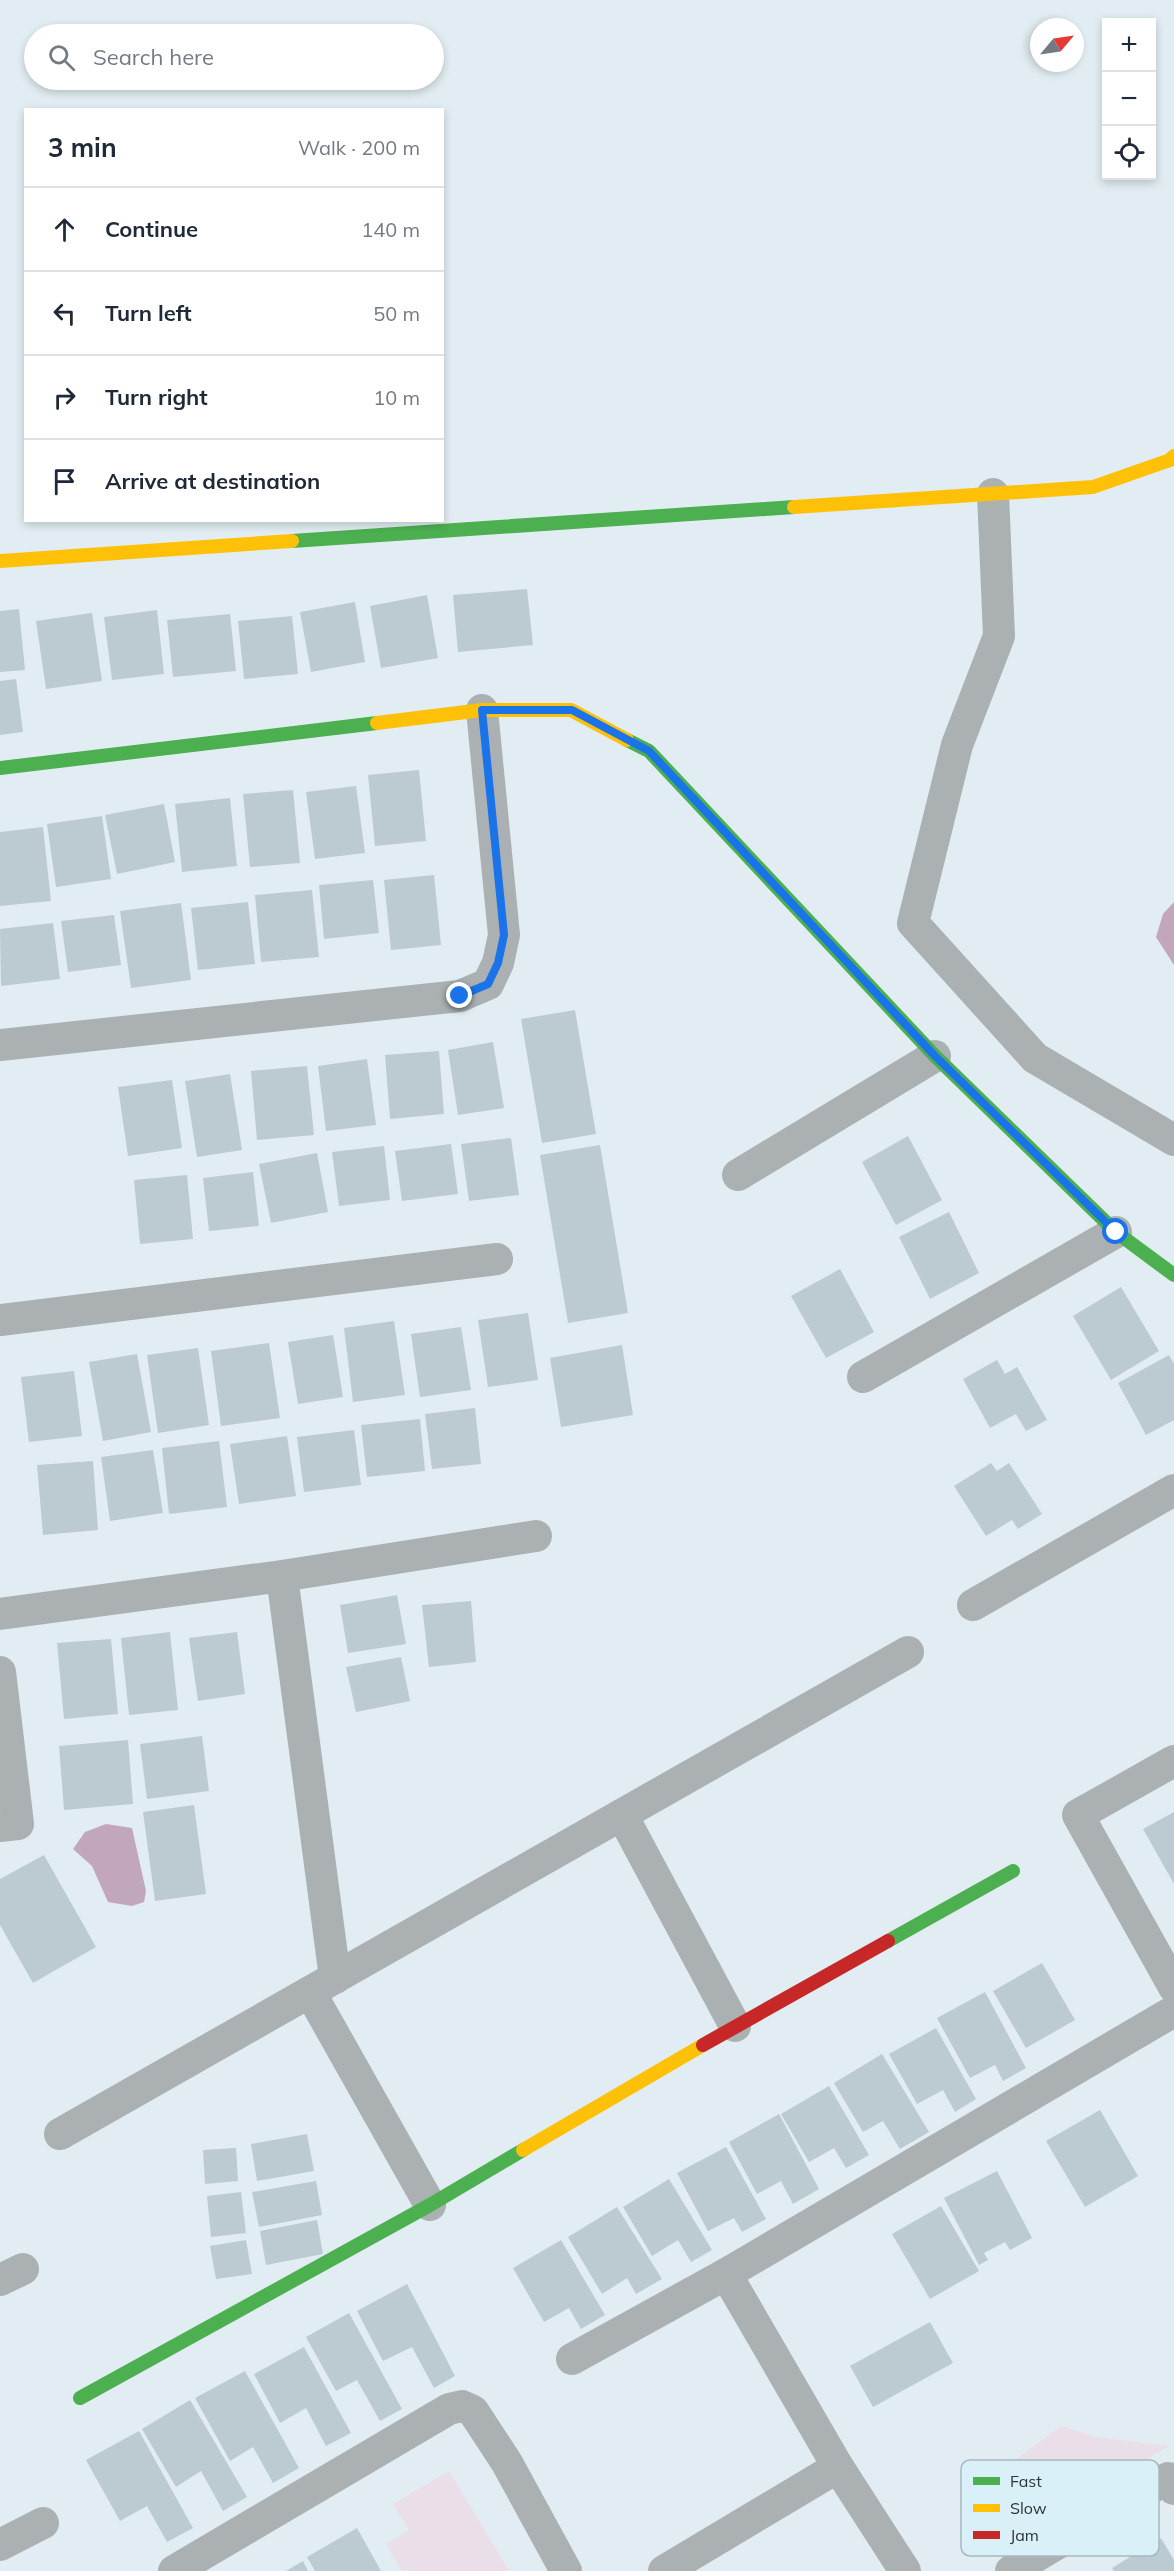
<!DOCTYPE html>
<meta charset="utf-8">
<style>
body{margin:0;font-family:Mulish,sans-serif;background:#f6f6f7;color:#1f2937}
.controls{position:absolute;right:18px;top:18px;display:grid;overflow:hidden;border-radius:0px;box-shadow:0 3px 9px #0003}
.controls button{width:54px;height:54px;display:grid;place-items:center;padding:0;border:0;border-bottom:2px solid #e0e1e3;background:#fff;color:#1f2937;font:30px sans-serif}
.compass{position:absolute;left:1030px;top:18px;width:54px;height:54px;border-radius:50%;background:#fff;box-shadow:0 3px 9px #0003;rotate:61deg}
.stop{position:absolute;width:18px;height:18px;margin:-14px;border:4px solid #1a73e8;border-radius:50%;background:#fff}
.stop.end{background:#1a73e8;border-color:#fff;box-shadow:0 2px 6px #0008}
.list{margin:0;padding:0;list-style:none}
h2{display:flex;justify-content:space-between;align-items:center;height:78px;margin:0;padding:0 24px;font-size:26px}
h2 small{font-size:20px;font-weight:400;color:#747a83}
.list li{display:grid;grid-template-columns:39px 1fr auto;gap:18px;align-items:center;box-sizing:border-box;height:84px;padding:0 24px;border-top:2px solid #e0e1e3}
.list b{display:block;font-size:22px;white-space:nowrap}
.list em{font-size:20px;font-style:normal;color:#747a83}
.icon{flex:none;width:33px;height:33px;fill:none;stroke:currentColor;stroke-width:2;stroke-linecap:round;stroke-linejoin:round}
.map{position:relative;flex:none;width:1174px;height:2571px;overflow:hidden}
.search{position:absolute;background:#fff;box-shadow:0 3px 9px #0003;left:24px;top:24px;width:420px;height:66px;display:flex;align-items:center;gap:15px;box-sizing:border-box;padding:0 21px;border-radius:33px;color:#747a83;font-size:22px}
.panel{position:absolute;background:#fff;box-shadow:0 3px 9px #0003;left:24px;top:108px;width:420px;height:414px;border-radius:0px}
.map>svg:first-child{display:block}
</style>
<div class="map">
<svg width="1174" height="2571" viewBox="0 0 1174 2571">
<rect width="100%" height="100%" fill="#e1edf2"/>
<g fill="#eadee9">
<path d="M 1061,2426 L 1096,2437 L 1169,2446 L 1022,2533 L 988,2480 Z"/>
<path d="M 449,2471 L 509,2571 L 402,2571 L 386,2544 L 409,2530 L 393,2504 Z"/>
</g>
<g fill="#c2a6b9">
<path d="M 1174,902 L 1174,965 L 1156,937 L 1163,914 Z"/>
<path d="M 106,1824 L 132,1828 L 146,1891 L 144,1902 L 132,1906 L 108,1902 L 92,1866 L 73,1849 L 85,1832 Z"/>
</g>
<g fill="#bccbd2">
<path d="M 527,589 L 533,645 L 458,652 L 453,595 Z"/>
<path d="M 427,595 L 438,658 L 381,668 L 370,606 Z"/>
<path d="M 355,602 L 365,662 L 311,672 L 300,612 Z"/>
<path d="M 19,609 L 25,670 L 0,672 L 0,611 Z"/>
<path d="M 157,610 L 164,674 L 112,680 L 104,617 Z"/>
<path d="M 92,613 L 102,681 L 46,689 L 36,621 Z"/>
<path d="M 230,614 L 236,671 L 173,677 L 167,620 Z"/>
<path d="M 292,616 L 298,674 L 244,679 L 238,621 Z"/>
<path d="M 16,679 L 23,732 L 0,735 L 0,681 Z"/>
<path d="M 419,770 L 426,841 L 375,846 L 368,775 Z"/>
<path d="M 356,786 L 365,853 L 315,859 L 306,792 Z"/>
<path d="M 293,790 L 300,863 L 250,867 L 243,794 Z"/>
<path d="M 230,798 L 237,866 L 182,872 L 175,804 Z"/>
<path d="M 164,804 L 175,862 L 117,874 L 105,815 Z"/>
<path d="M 102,816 L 111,879 L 56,887 L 47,824 Z"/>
<path d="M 43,827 L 51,901 L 0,906 L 0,832 Z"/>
<path d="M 434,875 L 441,945 L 391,950 L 384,880 Z"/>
<path d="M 373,880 L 379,933 L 324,939 L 319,885 Z"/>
<path d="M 312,890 L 319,957 L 261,962 L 255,895 Z"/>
<path d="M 248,902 L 255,964 L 198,970 L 191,908 Z"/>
<path d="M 181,903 L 191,980 L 131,988 L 120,911 Z"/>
<path d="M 114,915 L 121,965 L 68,972 L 61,921 Z"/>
<path d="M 53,923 L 60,979 L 1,986 L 0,929 Z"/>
<path d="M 575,1010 L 596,1134 L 542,1143 L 521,1019 Z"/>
<path d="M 493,1042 L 504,1108 L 458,1115 L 448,1050 Z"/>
<path d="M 439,1051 L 444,1114 L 390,1119 L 385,1055 Z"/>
<path d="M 367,1059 L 376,1125 L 326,1131 L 318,1066 Z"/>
<path d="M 307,1066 L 314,1135 L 257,1140 L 251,1071 Z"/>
<path d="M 230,1074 L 242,1150 L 197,1157 L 185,1081 Z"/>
<path d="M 172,1080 L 182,1148 L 128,1156 L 118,1087 Z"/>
<path d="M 908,1136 L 942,1200 L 896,1225 L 862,1162 Z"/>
<path d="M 511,1138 L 519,1195 L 469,1201 L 461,1144 Z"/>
<path d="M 451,1144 L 458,1194 L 402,1201 L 395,1151 Z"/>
<path d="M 600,1145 L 628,1313 L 568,1323 L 540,1155 Z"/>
<path d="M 384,1146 L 390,1200 L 339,1206 L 332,1152 Z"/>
<path d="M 317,1153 L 328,1212 L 271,1223 L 259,1164 Z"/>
<path d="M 253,1172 L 259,1226 L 209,1231 L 203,1178 Z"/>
<path d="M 187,1175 L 193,1239 L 140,1244 L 134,1180 Z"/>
<path d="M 949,1212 L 979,1273 L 930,1299 L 899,1237 Z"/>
<path d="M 840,1269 L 874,1332 L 826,1358 L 791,1296 Z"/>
<path d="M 1121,1287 L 1159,1351 L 1111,1380 L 1073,1316 Z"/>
<path d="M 528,1313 L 538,1380 L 488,1387 L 478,1320 Z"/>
<path d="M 394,1321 L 405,1395 L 353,1402 L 344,1328 Z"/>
<path d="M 461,1327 L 471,1390 L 420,1397 L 411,1334 Z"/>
<path d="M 333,1335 L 343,1397 L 298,1404 L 288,1342 Z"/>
<path d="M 269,1343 L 280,1418 L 221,1426 L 211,1351 Z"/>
<path d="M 622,1345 L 633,1415 L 561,1427 L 550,1358 Z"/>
<path d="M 198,1348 L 209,1425 L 158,1433 L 147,1355 Z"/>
<path d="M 137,1354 L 151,1432 L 103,1441 L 89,1362 Z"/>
<path d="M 1169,1355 L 1174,1364 L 1174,1420 L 1146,1435 L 1118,1383 Z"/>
<path d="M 997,1360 L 1005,1374 L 1017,1367 L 1047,1420 L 1026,1431 L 1016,1414 L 990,1428 L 963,1379 Z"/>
<path d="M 74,1371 L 82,1436 L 29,1442 L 21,1377 Z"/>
<path d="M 475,1408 L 481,1464 L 432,1469 L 425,1414 Z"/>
<path d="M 420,1419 L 425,1471 L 367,1477 L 361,1425 Z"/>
<path d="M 354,1430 L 361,1485 L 304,1492 L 297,1437 Z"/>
<path d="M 287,1436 L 296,1496 L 239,1504 L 230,1444 Z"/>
<path d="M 219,1441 L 227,1507 L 169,1514 L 162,1448 Z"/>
<path d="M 153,1450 L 163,1513 L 110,1521 L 101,1457 Z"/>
<path d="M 93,1461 L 98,1530 L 43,1535 L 37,1465 Z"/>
<path d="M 991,1463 L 997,1471 L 1009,1463 L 1042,1514 L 1018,1529 L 1012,1520 L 986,1536 L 954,1486 Z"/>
<path d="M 397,1595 L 406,1644 L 348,1653 L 340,1605 Z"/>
<path d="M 471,1601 L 476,1662 L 429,1667 L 422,1605 Z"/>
<path d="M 170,1632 L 178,1710 L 129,1715 L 121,1638 Z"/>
<path d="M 237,1632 L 245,1694 L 198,1701 L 189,1638 Z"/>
<path d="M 111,1639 L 118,1714 L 64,1719 L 57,1643 Z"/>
<path d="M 401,1657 L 410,1701 L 356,1712 L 346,1667 Z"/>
<path d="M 202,1736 L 209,1791 L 147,1799 L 140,1744 Z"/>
<path d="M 128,1740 L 133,1804 L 64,1810 L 59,1746 Z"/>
<path d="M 194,1805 L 206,1894 L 155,1901 L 143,1812 Z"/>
<path d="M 1174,1812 L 1174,1884 L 1143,1829 Z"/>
<path d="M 44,1855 L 96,1947 L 33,1983 L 0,1925 L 0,1879 Z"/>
<path d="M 1042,1963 L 1075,2020 L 1026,2048 L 993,1991 Z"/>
<path d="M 985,1992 L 1026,2068 L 1003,2081 L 995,2065 L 970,2078 L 937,2018 Z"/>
<path d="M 936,2028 L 976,2099 L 955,2112 L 943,2090 L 917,2104 L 889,2054 Z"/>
<path d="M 882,2054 L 929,2132 L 900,2149 L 883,2121 L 863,2132 L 834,2083 Z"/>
<path d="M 829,2086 L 869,2155 L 846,2168 L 834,2148 L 809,2162 L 781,2114 Z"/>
<path d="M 1100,2110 L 1138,2176 L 1085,2207 L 1046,2141 Z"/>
<path d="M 779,2114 L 819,2189 L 793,2204 L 781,2181 L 757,2194 L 729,2142 Z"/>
<path d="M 307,2134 L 314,2171 L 257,2181 L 251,2144 Z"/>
<path d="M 726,2147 L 766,2219 L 742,2232 L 734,2218 L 708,2231 L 677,2173 Z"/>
<path d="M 236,2148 L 238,2181 L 205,2184 L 203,2150 Z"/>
<path d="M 997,2171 L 1032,2238 L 1010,2250 L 1005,2242 L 984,2253 L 988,2260 L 979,2265 L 944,2198 Z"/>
<path d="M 669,2179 L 712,2250 L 691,2262 L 678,2240 L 652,2256 L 623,2207 Z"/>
<path d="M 316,2181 L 322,2215 L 259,2227 L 252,2192 Z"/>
<path d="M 241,2192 L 246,2233 L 211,2237 L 207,2196 Z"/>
<path d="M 941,2206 L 979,2271 L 930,2299 L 892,2234 Z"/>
<path d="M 617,2207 L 662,2279 L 636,2294 L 627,2278 L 602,2294 L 568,2237 Z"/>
<path d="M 317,2220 L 323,2254 L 266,2265 L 260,2231 Z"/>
<path d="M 246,2240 L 252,2274 L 216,2279 L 210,2246 Z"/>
<path d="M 561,2240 L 605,2315 L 581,2329 L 569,2308 L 544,2322 L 513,2268 Z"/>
<path d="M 407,2284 L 455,2376 L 434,2388 L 412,2347 L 383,2361 L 357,2311 Z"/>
<path d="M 349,2313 L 402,2409 L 380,2421 L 357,2380 L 336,2391 L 306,2337 Z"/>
<path d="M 930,2322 L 953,2363 L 873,2407 L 850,2366 Z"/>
<path d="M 304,2347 L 351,2433 L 326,2446 L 306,2408 L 280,2423 L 254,2374 Z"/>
<path d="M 245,2371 L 299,2468 L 273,2483 L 253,2447 L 230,2461 L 195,2398 Z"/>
<path d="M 190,2400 L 247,2497 L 223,2511 L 201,2471 L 176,2487 L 142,2429 Z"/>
<path d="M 139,2431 L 193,2528 L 167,2542 L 147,2506 L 120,2521 L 86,2460 Z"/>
<path d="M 357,2528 L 381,2571 L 315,2571 L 307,2557 Z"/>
<path d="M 1161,2538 L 1174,2560 L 1174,2571 L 1114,2571 L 1112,2568 Z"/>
<path d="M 303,2561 L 308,2571 L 286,2571 Z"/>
</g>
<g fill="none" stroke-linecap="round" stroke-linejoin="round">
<g stroke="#abb1b3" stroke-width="32">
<path d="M 993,494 L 999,636 L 957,745 L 913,923 L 1035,1058 L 1174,1140"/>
<path d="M 0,1045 L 460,996 L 488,984 L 498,963 L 504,935 L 482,710"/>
<path d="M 738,1175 L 935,1056"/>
<path d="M 0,1320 L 497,1259"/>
<path d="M 863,1377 L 1116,1232"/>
<path d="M 282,1576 L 335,1978"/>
<path d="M 973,1605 L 1174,1490"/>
<path d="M 0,1614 L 282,1576 L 536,1536"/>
<path d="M 0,1672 L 18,1824 L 0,1826"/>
<path d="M 1174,1761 L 1078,1815 L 1174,1987"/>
<path d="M 622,1815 L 735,2026"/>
<path d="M 310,1992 L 430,2205"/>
<path d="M 60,2134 L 908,1652"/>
<path d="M 726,2274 L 838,2467 L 905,2571"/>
<path d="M 0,2280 L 23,2269"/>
<path d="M 572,2359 L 726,2274 L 1174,2011"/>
<path d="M 0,2545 L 43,2523"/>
<path d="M 174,2571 L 449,2409 L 462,2406 L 473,2411 L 507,2463 L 566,2571"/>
<path d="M 664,2571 L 838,2467"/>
<path d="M 1011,2571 L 1168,2478 L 1174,2489"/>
</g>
<g stroke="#4caf50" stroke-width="14">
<path d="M 292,541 L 794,507"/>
<path d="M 627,740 L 649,751 L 935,1056 L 1116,1232 L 1174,1275"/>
<path d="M 0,768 L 377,723"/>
<path d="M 888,1941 L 1013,1871"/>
<path d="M 80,2398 L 430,2205 L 523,2150"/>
</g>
<g stroke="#ffc107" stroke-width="14">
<path d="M 794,507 L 1093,487 L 1170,460 L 1174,456"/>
<path d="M 0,561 L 292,541"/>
<path d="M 377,723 L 482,710 L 571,710 L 627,740"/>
<path d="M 523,2150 L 703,2045"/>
</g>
<path stroke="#c62828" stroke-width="14" d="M 703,2045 L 888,1941"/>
</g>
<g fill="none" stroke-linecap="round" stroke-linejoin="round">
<path stroke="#1a73e8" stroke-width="8" d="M 460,996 L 488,984 L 498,963 L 504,935 L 482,710 L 572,710 L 649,751 L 935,1056 L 1116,1232"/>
</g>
<rect x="961" y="2460" width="198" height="96" rx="9" fill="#daf0f9" stroke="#a6b8bf" stroke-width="1.5"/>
<rect x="973" y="2477" width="27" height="8" fill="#4caf50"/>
<rect x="973" y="2504" width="27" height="8" fill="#ffc107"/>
<rect x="973" y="2531" width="27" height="8" fill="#c62828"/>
<g font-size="16" fill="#2c3437">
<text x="1010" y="2487">Fast</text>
<text x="1010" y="2514">Slow</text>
<text x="1010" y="2541">Jam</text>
</g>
</svg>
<div class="controls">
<button>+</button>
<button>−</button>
<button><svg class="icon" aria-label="locate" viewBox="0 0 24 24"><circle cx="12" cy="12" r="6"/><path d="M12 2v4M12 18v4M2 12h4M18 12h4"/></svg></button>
</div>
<svg class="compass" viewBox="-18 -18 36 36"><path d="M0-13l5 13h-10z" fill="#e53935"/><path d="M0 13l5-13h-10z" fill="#747a83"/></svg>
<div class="stop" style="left:1116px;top:1232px"></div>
<div class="stop end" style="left:460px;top:996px"></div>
<div class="search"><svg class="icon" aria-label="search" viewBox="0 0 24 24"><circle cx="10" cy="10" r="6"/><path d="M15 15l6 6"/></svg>Search here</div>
<section class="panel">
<h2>3 min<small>Walk · 200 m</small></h2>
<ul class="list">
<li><svg class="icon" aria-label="ahead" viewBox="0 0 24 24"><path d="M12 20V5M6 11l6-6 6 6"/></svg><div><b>Continue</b></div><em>140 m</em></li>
<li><svg class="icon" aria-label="left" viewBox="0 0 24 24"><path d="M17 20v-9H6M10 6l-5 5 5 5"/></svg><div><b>Turn left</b></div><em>50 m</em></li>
<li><svg class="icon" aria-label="right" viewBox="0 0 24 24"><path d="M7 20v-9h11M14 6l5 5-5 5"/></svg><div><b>Turn right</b></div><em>10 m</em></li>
<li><svg class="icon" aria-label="arrive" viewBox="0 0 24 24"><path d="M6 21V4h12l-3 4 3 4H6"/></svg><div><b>Arrive at destination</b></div></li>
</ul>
</section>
</div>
